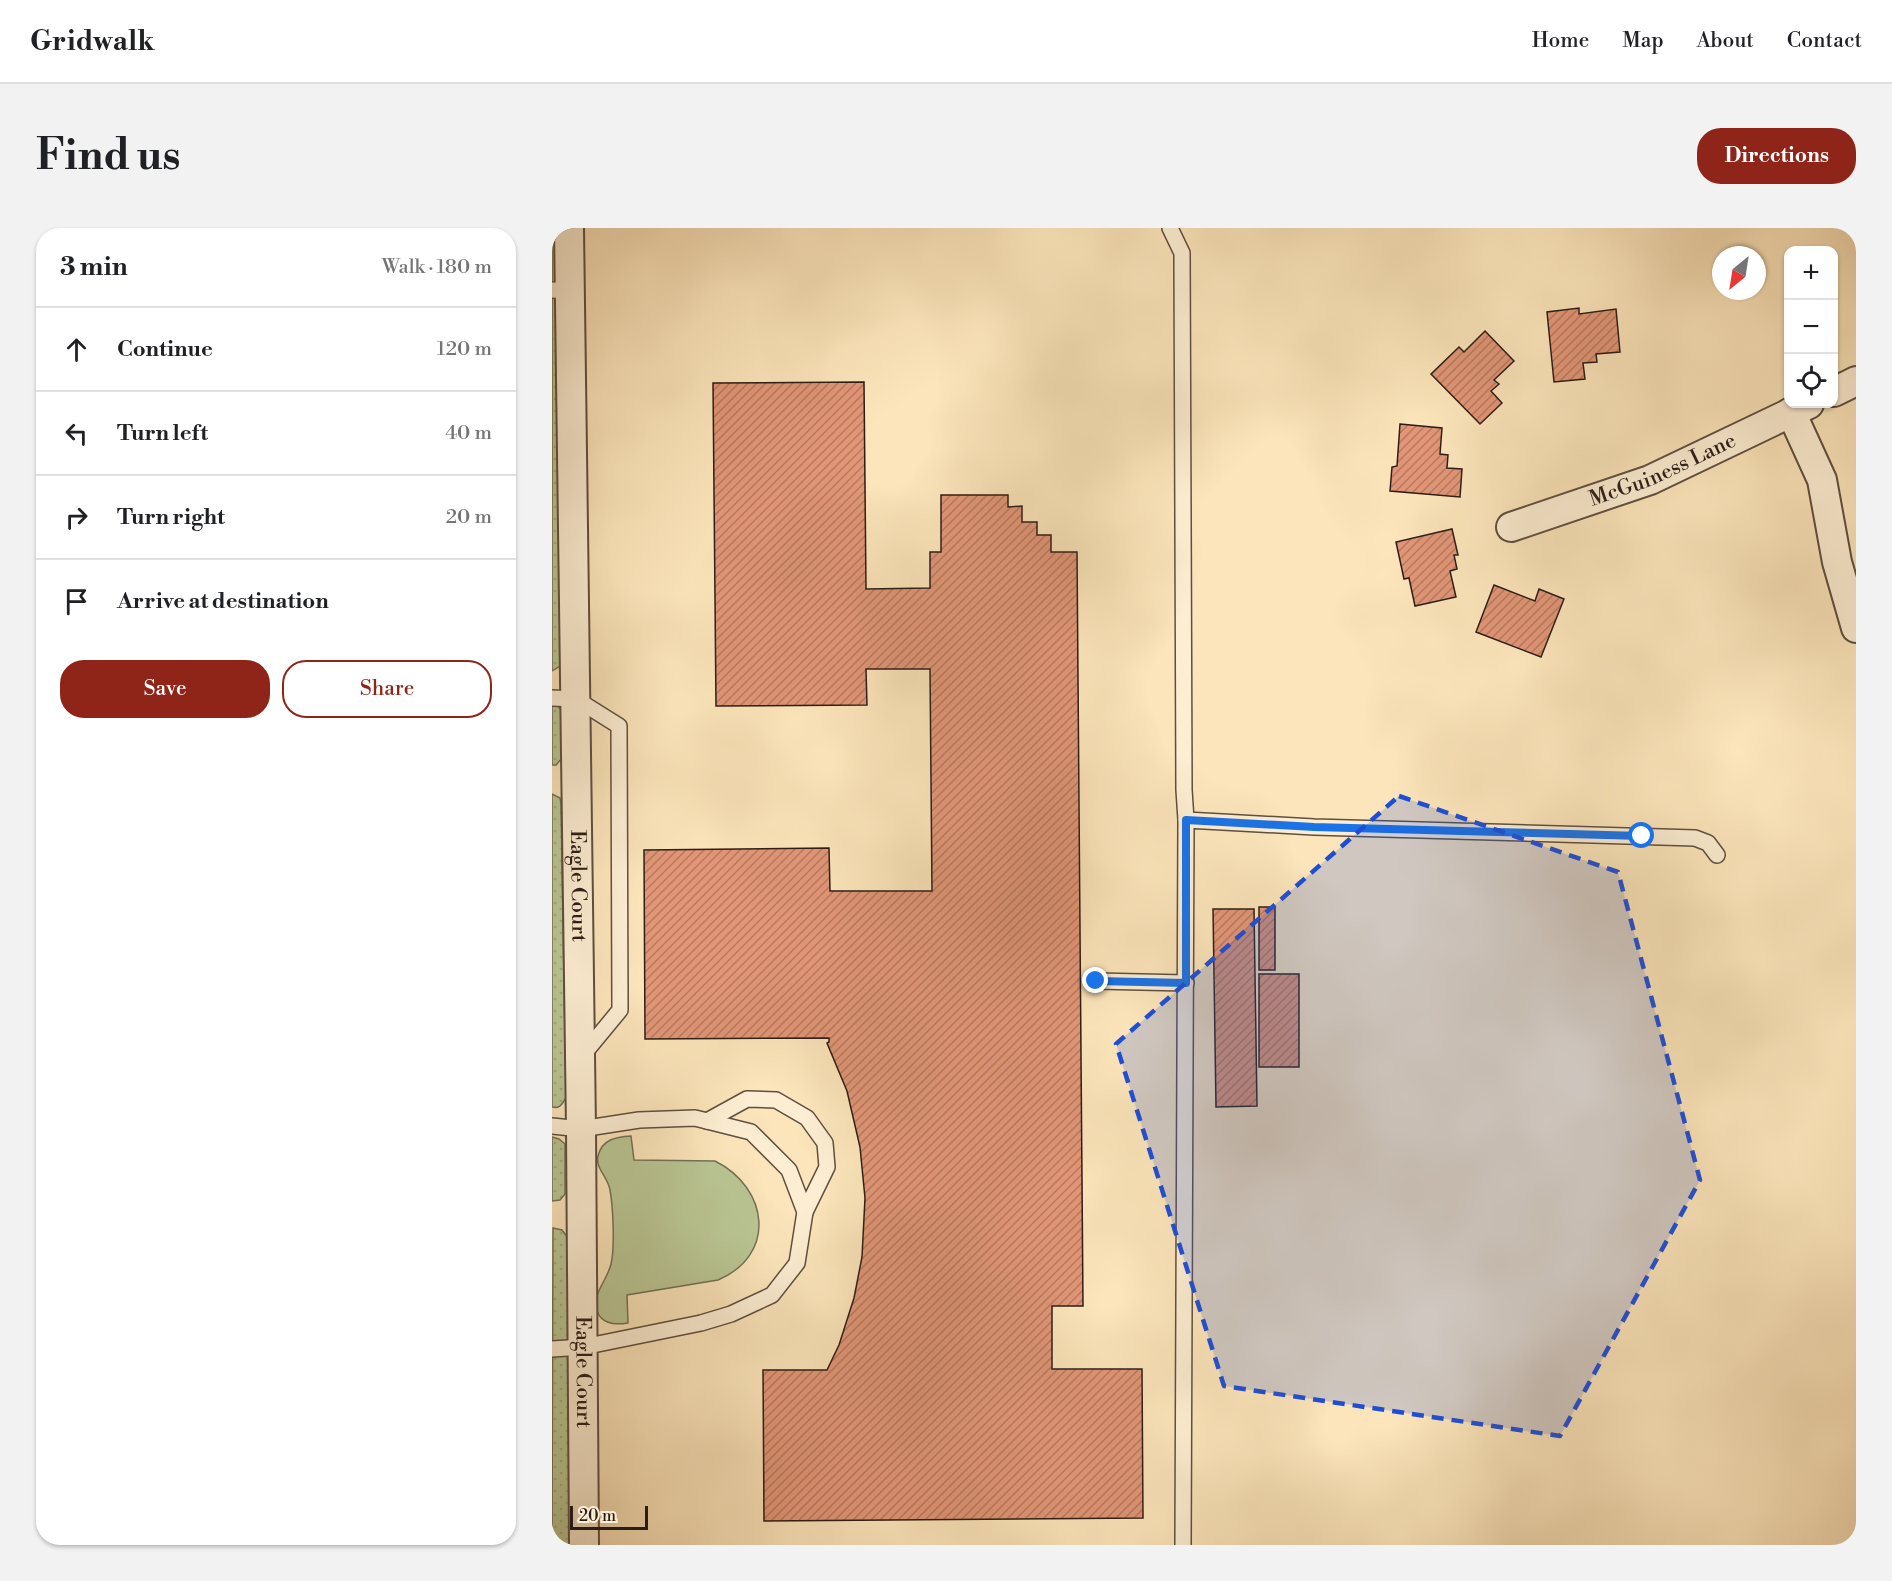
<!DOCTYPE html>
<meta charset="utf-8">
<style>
body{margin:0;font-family:"Libre Bodoni",serif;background:#f2f2f2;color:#202124}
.controls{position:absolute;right:18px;top:18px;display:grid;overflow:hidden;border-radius:12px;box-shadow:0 2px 4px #0004}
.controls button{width:54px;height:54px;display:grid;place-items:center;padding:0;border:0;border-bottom:2px solid #e0e0e0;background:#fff;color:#202124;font:30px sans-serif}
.compass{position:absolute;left:1160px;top:18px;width:54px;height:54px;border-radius:50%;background:#fff;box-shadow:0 2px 4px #0004;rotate:210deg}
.scale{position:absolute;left:18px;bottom:15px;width:78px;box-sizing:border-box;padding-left:6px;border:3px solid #2b1d17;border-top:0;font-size:16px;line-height:21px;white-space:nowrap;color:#2b1d17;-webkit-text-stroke:4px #fdeed3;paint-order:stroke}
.stop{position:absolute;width:18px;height:18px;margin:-14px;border:4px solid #1a73e8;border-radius:50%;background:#fff}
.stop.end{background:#1a73e8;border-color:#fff;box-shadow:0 2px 6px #0008}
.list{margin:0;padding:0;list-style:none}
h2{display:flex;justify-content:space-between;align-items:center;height:78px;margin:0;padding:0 24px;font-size:26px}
h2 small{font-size:20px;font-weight:400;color:#757577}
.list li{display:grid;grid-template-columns:39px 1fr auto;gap:18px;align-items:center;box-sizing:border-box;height:84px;padding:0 24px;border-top:2px solid #e0e0e0}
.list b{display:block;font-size:22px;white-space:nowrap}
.list em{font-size:20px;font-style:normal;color:#757577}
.actions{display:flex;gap:12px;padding:18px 24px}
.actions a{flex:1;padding:14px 0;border:2px solid #8f2418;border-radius:24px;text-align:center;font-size:21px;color:#8f2418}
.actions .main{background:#8f2418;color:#fff}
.icon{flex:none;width:33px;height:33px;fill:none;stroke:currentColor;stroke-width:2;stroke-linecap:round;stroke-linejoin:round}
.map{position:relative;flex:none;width:1304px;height:1317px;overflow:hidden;border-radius:24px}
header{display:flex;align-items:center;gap:36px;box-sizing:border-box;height:84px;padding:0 30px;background:#fff;border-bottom:2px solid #e0e0e0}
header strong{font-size:28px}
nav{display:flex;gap:33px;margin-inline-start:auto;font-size:21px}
.intro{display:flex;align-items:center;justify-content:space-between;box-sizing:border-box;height:144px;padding:0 36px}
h1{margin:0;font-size:42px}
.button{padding:15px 27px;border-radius:24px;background:#8f2418;color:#fff;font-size:21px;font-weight:700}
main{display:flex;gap:36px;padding:0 36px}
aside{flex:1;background:#fff;border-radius:24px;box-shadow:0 2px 4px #0004}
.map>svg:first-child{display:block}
</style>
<header>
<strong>Gridwalk</strong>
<nav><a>Home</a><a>Map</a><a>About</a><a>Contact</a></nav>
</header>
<div class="intro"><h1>Find us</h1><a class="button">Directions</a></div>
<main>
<aside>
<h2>3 min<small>Walk · 180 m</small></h2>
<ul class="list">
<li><svg class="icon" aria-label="ahead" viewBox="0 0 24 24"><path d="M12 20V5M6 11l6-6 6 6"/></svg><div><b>Continue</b></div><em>120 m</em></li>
<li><svg class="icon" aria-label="left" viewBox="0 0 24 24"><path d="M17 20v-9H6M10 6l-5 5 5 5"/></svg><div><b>Turn left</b></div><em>40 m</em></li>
<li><svg class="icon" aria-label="right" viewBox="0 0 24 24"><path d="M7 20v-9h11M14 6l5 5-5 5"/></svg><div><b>Turn right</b></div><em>20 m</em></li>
<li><svg class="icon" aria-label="arrive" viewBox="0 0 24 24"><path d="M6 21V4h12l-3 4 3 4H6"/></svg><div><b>Arrive at destination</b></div></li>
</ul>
<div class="actions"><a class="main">Save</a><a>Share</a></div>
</aside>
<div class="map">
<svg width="1304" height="1317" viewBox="0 0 1304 1317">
<defs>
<pattern id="grass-dots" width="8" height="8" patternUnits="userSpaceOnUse" patternTransform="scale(1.5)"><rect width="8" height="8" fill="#bac694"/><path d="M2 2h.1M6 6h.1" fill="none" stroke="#a0aa7f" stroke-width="1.8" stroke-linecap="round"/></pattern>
<pattern id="building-hatch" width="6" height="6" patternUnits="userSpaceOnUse" patternTransform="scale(1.5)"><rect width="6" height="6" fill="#e29677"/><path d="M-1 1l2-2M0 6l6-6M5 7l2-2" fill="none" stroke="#b77a61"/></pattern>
</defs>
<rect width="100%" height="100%" fill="#fce5bb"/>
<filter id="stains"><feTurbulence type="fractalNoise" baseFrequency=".00333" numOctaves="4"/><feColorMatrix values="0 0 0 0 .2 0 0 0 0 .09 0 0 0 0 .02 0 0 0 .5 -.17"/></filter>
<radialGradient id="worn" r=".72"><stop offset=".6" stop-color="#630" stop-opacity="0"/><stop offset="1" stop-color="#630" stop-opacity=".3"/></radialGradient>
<g fill="url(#grass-dots)" stroke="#727256" stroke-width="1.5">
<path d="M 0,1 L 4,4 L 12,436 L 0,443 Z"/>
<path d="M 0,475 L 4,476 L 11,484 L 10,530 L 4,537 L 0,537 Z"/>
<path d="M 0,566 L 8,570 L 9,576 L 14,870 C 10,876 8,881 0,879 Z"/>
<path d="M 0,909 L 7,911 L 13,916 L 13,966 L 8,972 L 0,973 Z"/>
<path d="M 1,1000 L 10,1002 L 16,1010 L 17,1317 L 0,1317 Z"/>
</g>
<path fill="#bac694" stroke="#727256" stroke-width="1.5" d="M 79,908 L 82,932 L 163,933 C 217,960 225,1027 166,1052 L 75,1067 L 76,1095 C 64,1097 50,1097 45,1083 C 39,1067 56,1051 59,1036 C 63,1020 61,978 58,962 C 56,949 43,940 46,928 C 50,911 64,909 79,908 Z"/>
<g fill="url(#building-hatch)" stroke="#2b1d17" stroke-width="1.5">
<path d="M 1027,80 L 1027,86 L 1064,81 L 1068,124 L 1044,126 L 1045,134 L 1031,135 L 1033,151 L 1002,154 L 995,84 Z"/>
<path d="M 933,103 L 962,133 L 942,152 L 947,156 L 939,163 L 950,175 L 928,196 L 879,146 L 907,119 L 912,124 Z"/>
<path d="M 312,154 L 314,361 L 378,360 L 378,324 L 389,324 L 389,267 L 456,267 L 456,279 L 470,278 L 470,294 L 485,294 L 485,307 L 499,307 L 499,324 L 525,324 L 531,1078 L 500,1078 L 500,1141 L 590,1141 L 591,1290 L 212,1293 L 211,1142 L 275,1142 L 287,1117 L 302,1070 L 310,1029 L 313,970 L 308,919 L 295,863 L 275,815 L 277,814 L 277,810 L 93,811 L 92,622 L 277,620 L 278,663 L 380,663 L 378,441 L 314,441 L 315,477 L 164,478 L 161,155 Z"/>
<path d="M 848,196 L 890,200 L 888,226 L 896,227 L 895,240 L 910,241 L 908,269 L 838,263 L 840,239 L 845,238 Z"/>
<path d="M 900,301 L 906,327 L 902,327 L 905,341 L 898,343 L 904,369 L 863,378 L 857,350 L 852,351 L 844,314 Z"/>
<path d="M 942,357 L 983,373 L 987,361 L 1012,371 L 989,429 L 924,404 Z"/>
<rect x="707" y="679" width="16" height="63"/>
<path d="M 661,681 L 702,681 L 705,878 L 664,879 Z"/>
<rect x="707" y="746" width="40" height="93"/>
</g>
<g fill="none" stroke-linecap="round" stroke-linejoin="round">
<g stroke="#5f4f40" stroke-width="18">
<g id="lane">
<path d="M 618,0 L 630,25 L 632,562 L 634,592"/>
<path d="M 0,62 L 19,63"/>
<path d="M 0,470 L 24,471 L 67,498 L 68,782 L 30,828"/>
<path d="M 544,753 L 634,755"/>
<path d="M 155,893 L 195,871 L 224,872 L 255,890 L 273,915 L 275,939 L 253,984"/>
<path d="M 0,898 L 29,901 L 87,892 L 143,890 L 199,904 L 237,942 L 253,984 L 245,1035 L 220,1067 L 179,1086 L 149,1095 L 31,1119 L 0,1121"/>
<path d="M 631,1317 L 634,592 L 762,599 L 1143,610 L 1156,615 L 1165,627"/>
</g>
</g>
<g stroke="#5f4f40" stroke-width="32">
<g id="street">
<path id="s1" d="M 17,0 L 29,901 L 32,1317"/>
<path d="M 1282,164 L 1304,153"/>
<path d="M 1239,184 L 1270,252 L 1285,334 L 1304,400"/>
<path id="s2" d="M 959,299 L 1098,252 L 1257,176"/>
</g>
</g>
<use href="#lane" stroke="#fdeed3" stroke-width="15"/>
<use href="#street" stroke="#fdeed3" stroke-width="28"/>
</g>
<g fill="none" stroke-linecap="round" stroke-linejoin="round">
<path stroke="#1a73e8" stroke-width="8" d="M 544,753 L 634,755 L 634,592 L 762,599 L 1090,608"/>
</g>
<path fill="#1d4ed8" fill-opacity="0.2" stroke="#1d4ed8" stroke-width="4.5" stroke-dasharray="12 8" stroke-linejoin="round" d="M 847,568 L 1066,644 L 1148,952 L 1008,1208 L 672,1158 L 564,816 Z"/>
<g text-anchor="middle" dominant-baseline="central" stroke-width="4.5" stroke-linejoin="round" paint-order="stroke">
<g font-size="21" fill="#2b1d17" stroke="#fdeed3">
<text stroke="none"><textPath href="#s2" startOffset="162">McGuiness Lane</textPath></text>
<text stroke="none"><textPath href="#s1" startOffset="658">Eagle Court</textPath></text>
<text stroke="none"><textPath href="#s1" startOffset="1144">Eagle Court</textPath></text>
</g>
</g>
<rect width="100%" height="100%" filter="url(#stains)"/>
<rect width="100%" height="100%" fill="url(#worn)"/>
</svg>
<div class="controls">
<button>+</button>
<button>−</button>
<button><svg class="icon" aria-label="locate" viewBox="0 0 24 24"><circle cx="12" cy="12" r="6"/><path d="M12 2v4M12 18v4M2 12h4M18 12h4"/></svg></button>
</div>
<svg class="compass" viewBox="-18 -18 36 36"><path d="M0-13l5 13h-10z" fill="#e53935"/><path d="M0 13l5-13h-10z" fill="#757577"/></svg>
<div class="scale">20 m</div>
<div class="stop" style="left:1090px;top:608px"></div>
<div class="stop end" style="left:544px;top:753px"></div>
</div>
</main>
